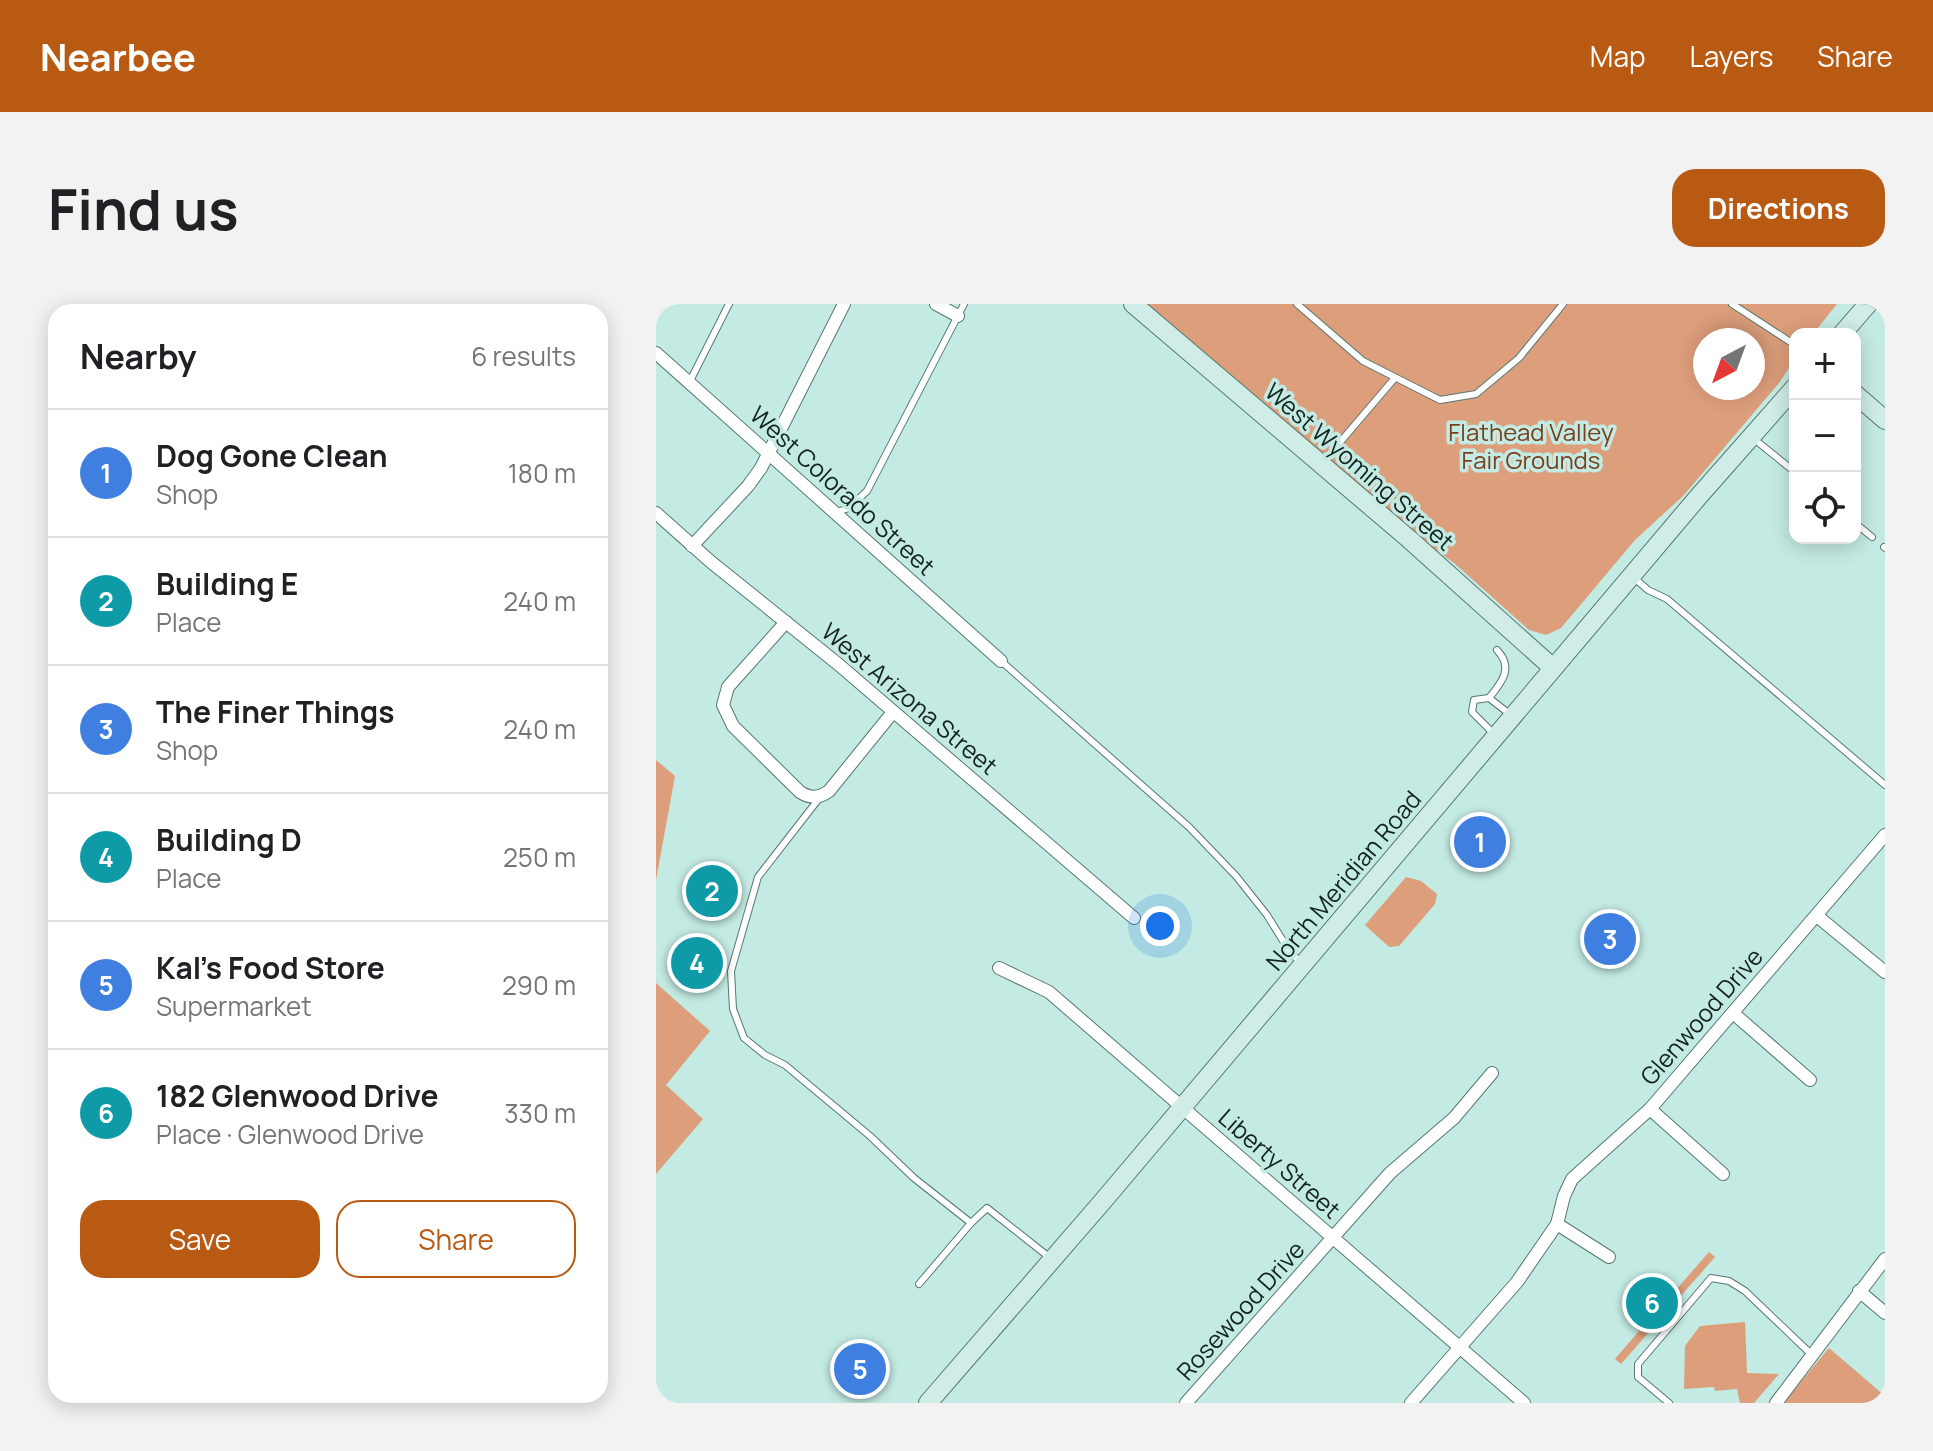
<!DOCTYPE html>
<meta charset="utf-8">
<style>
body{margin:0;font-family:Manrope,sans-serif;background:#f2f2f2;color:#202124}
.controls{position:absolute;right:24px;top:24px;display:grid;overflow:hidden;border-radius:16px;box-shadow:0 4px 20px #0003}
.controls button{width:72px;height:72px;display:grid;place-items:center;padding:0;border:0;border-bottom:2px solid #e0e0e0;background:#fff;color:#202124;font:40px sans-serif}
.compass{position:absolute;left:1037px;top:24px;width:72px;height:72px;border-radius:50%;background:#fff;box-shadow:0 4px 20px #0003;rotate:221deg}
.you{position:absolute;left:504px;top:622px;width:28px;height:28px;margin:-20px;border:6px solid #fff;border-radius:50%;background:#1a73e8;box-shadow:0 0 0 12px #1a73e833}
.badge{display:grid;place-items:center;width:52px;height:52px;border-radius:50%;background:#b95a13;color:#fff;font-size:26px;font-weight:700}
.pin{position:absolute;translate:-50% -50%;border:4px solid #fff;box-shadow:0 2px 8px #0006}
.list{margin:0;padding:0;list-style:none}
h2{display:flex;justify-content:space-between;align-items:center;height:104px;margin:0;padding:0 32px;font-size:34px}
h2 small{font-size:26px;font-weight:400;color:#757577}
.list li{display:grid;grid-template-columns:52px 1fr auto;gap:24px;align-items:center;box-sizing:border-box;height:128px;padding:0 32px;border-top:2px solid #e0e0e0}
.list b{display:block;font-size:30px;white-space:nowrap}
.list p{margin:0;font-size:26px;white-space:nowrap;color:#757577}
.list em{font-size:26px;font-style:normal;color:#757577}
.actions{display:flex;gap:16px;padding:24px 32px}
.actions a{flex:1;padding:18px 0;border:2px solid #b95a13;border-radius:24px;text-align:center;font-size:28px;color:#b95a13}
.actions .main{background:#b95a13;color:#fff}
.icon{flex:none;width:44px;height:44px;fill:none;stroke:currentColor;stroke-width:2;stroke-linecap:round;stroke-linejoin:round}
.map{position:relative;flex:none;width:1229px;height:1099px;overflow:hidden;border-radius:24px}
header{display:flex;align-items:center;gap:48px;box-sizing:border-box;height:112px;padding:0 40px;background:#b95a13;color:#fff}
header strong{font-size:38px}
nav{display:flex;gap:44px;margin-inline-start:auto;font-size:28px}
.intro{display:flex;align-items:center;justify-content:space-between;box-sizing:border-box;height:192px;padding:0 48px}
h1{margin:0;font-size:56px}
.button{padding:20px 36px;border-radius:24px;background:#b95a13;color:#fff;font-size:28px;font-weight:700}
main{display:flex;gap:48px;padding:0 48px}
aside{flex:1;background:#fff;border-radius:24px;box-shadow:0 4px 20px #0003}
.map>svg:first-child{display:block}
</style>
<header>
<strong>Nearbee</strong>
<nav><a>Map</a><a>Layers</a><a>Share</a></nav>
</header>
<div class="intro"><h1>Find us</h1><a class="button">Directions</a></div>
<main>
<aside>
<h2>Nearby<small>6 results</small></h2>
<ul class="list">
<li><span class="badge" style="background:#3f7fe0">1</span><div><b>Dog Gone Clean</b><p>Shop</p></div><em>180 m</em></li>
<li><span class="badge" style="background:#0f9aa8">2</span><div><b>Building E</b><p>Place</p></div><em>240 m</em></li>
<li><span class="badge" style="background:#3f7fe0">3</span><div><b>The Finer Things</b><p>Shop</p></div><em>240 m</em></li>
<li><span class="badge" style="background:#0f9aa8">4</span><div><b>Building D</b><p>Place</p></div><em>250 m</em></li>
<li><span class="badge" style="background:#3f7fe0">5</span><div><b>Kal's Food Store</b><p>Supermarket</p></div><em>290 m</em></li>
<li><span class="badge" style="background:#0f9aa8">6</span><div><b>182 Glenwood Drive</b><p>Place · Glenwood Drive</p></div><em>330 m</em></li>
</ul>
<div class="actions"><a class="main">Save</a><a>Share</a></div>
</aside>
<div class="map">
<svg width="1229" height="1099" viewBox="0 0 1229 1099">
<rect width="100%" height="100%" fill="#c4ebe3"/>
<g fill="#dc9e7b" fill-rule="evenodd">
<path d="M 486,0 L 1181,0 L 1157,30 L 1139,30 L 1139,55 L 1123,79 L 1028,191 L 979,236 L 905,324 L 890,331 L 873,326 L 798,259 L 748,224 ZM 1049,36 L 1097,36 L 1097,84 L 1049,84 Z"/>
<path d="M 0,456 L 19,472 L 0,576 Z"/>
<path d="M 750,573 L 765,577 L 781,590 L 779,600 L 743,642 L 733,643 L 709,621 Z"/>
<path d="M 0,679 L 54,727 L 10,781 L 47,815 L 0,870 Z"/>
<path d="M 1053,948 L 1059,953 L 965,1060 L 959,1055 L 983,1027 L 970,1015 L 977,1007 L 991,1019 Z"/>
<path d="M 1089,1018 L 1091,1069 L 1123,1070 L 1098,1099 L 1084,1099 L 1081,1085 L 1059,1087 L 1058,1083 L 1028,1085 L 1029,1042 L 1044,1022 Z"/>
<path d="M 1173,1044 L 1229,1092 L 1225,1099 L 1127,1099 Z"/>
</g>
<g fill="none" stroke-linecap="round" stroke-linejoin="round">
<g stroke="#557871" stroke-width="8">
<g id="lane">
<path d="M 641,0 L 707,57 L 784,96 L 820,90 L 863,54 L 907,0"/>
<path d="M 1076,0 L 1139,41"/>
<path d="M 33,79 L 73,0"/>
<path d="M 1098,135 L 1139,168"/>
<path d="M 668,157 L 738,75"/>
<path d="M 181,208 L 193,204 L 211,187 L 308,0"/>
<path d="M 1199,219 L 1216,233"/>
<path d="M 1228,243 L 1229,244"/>
<path d="M 976,272 L 992,286 L 1011,295 L 1229,481"/>
<path d="M 345,357 L 533,523 L 580,572 L 611,611 L 634,648 L 644,658"/>
<path d="M 833,394 L 855,411"/>
<path d="M 837,429 L 816,408 L 818,396 L 833,394 C 846,378 858,364 841,346"/>
<path d="M 165,492 L 102,573 L 75,667 L 77,705 L 88,734 L 109,751 L 129,761 L 214,832 L 258,874 L 315,919 L 331,904 L 393,953"/>
<path d="M 263,980 L 315,919"/>
<path d="M 1013,1099 L 982,1073 L 982,1060 L 1055,974 L 1073,977 L 1089,987 L 1156,1051"/>
</g>
</g>
<g stroke="#557871" stroke-width="14">
<g id="street">
<path d="M 280,0 L 302,12"/>
<path d="M 0,49 L 345,357"/>
<path d="M 0,209 L 55,258 L 182,360 L 478,614"/>
<path d="M 36,242 L 92,182 L 105,164 L 188,0"/>
<path d="M 130,318 L 72,383 L 67,401 L 77,422 L 144,488 C 155,495 163,494 173,487 L 237,408"/>
<path d="M 1161,612 L 1229,668"/>
<path d="M 343,664 L 393,688 L 868,1099"/>
<path d="M 1077,709 L 1154,776"/>
<path d="M 994,805 L 1067,870"/>
<path d="M 901,920 L 953,953"/>
<path d="M 1203,987 L 1229,1009"/>
<path d="M 530,1099 L 734,869 L 798,814 L 836,769"/>
<path d="M 755,1099 L 861,978 L 901,920 L 908,892 L 916,875 L 994,805 L 1229,531"/>
<path d="M 1120,1099 L 1229,955"/>
</g>
</g>
<g stroke="#557871" stroke-width="20">
<g id="secondary">
<path d="M 477,0 L 753,235 L 897,364"/>
<path d="M 1186,30 L 1212,0"/>
<path d="M 1199,90 L 1229,116"/>
<path d="M 272,1099 L 447,897 L 1043,192 L 1139,83"/>
</g>
</g>
<use href="#lane" stroke="#fff" stroke-width="6"/>
<use href="#street" stroke="#fff" stroke-width="12"/>
<use href="#secondary" stroke="#cfece7" stroke-width="18"/>
</g>
<g text-anchor="middle" dominant-baseline="central" stroke-width="7" stroke-linejoin="round" paint-order="stroke">
<g font-size="24" fill="#773f1c" stroke="#c4ebe3">
<text x="875" y="127">Flathead Valley<tspan x="875" dy="28">Fair Grounds</tspan></text>
</g>
<g font-size="24" fill="#142220" stroke="#c4ebe3">
<text transform="translate(704 162) rotate(41)">West Wyoming Street</text>
<text transform="translate(187 186) rotate(42)">West Colorado Street</text>
<text transform="translate(254 394) rotate(40)">West Arizona Street</text>
<text transform="translate(687 576) rotate(-50)">North Meridian Road</text>
<text transform="translate(1045 712) rotate(-49)">Glenwood Drive</text>
<text transform="translate(624 859) rotate(41)">Liberty Street</text>
<text transform="translate(584 1006) rotate(-48)">Rosewood Drive</text>
</g>
</g>
</svg>
<div class="controls">
<button>+</button>
<button>−</button>
<button><svg class="icon" aria-label="locate" viewBox="0 0 24 24"><circle cx="12" cy="12" r="6"/><path d="M12 2v4M12 18v4M2 12h4M18 12h4"/></svg></button>
</div>
<svg class="compass" viewBox="-18 -18 36 36"><path d="M0-13l5 13h-10z" fill="#e53935"/><path d="M0 13l5-13h-10z" fill="#757577"/></svg>
<div class="you"></div>
<div class="pin badge" style="left:824px;top:538px;background:#3f7fe0">1</div>
<div class="pin badge" style="left:56px;top:587px;background:#0f9aa8">2</div>
<div class="pin badge" style="left:954px;top:635px;background:#3f7fe0">3</div>
<div class="pin badge" style="left:41px;top:659px;background:#0f9aa8">4</div>
<div class="pin badge" style="left:204px;top:1065px;background:#3f7fe0">5</div>
<div class="pin badge" style="left:996px;top:999px;background:#0f9aa8">6</div>
</div>
</main>
